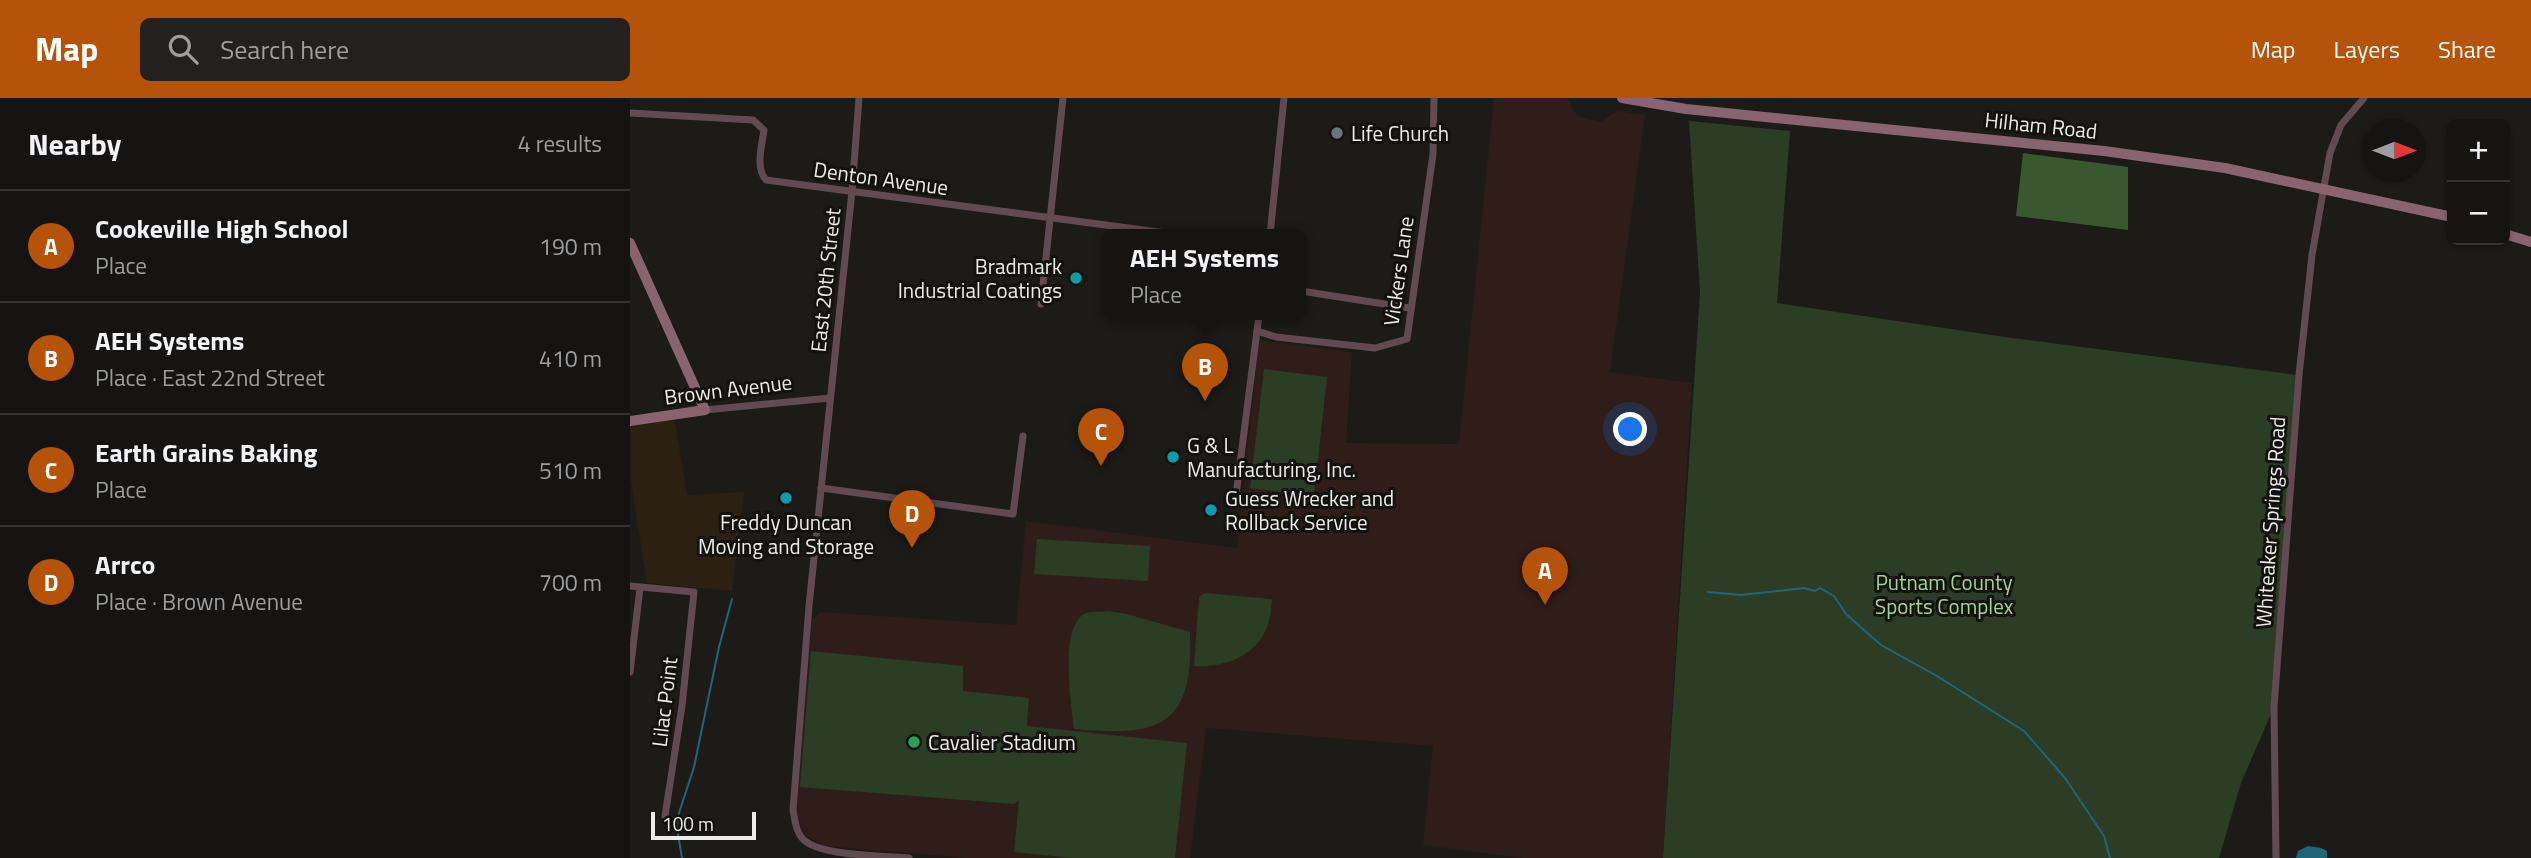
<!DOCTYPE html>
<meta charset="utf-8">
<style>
body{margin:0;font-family:"Titillium Web",sans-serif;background:#222120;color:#f1f3f6}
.controls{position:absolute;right:21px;top:21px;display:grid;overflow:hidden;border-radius:10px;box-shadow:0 2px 5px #0004}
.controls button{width:63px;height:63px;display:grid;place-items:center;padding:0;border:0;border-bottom:2px solid #343332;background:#151412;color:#f1f3f6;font:35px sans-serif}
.compass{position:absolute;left:1733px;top:21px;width:63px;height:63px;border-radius:50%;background:#151412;box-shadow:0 2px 5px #0004;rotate:90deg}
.scale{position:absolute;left:21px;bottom:18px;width:105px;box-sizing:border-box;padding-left:7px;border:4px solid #ebebe8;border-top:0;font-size:19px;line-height:24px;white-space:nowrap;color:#ebebe8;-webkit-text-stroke:5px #13120f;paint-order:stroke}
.you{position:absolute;left:1001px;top:332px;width:24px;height:24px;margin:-18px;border:5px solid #fff;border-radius:50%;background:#1a73e8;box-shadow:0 0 0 10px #1a73e833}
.badge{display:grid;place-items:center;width:46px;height:46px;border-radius:50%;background:#b45309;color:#fff;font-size:23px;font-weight:700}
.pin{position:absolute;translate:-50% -58px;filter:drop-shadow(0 2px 4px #0008)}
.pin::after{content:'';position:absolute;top:37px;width:24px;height:21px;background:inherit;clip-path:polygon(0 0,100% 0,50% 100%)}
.popup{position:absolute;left:473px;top:131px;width:203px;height:91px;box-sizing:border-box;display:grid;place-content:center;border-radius:10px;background:#151412;filter:drop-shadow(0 2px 5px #0005);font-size:23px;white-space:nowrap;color:#9d9e9f}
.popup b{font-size:26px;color:#f1f3f6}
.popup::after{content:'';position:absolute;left:50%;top:100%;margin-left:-14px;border:14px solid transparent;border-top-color:#151412}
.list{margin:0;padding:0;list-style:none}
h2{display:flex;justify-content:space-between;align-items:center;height:91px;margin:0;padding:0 28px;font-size:30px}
h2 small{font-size:23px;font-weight:400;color:#9d9e9f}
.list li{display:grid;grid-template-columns:46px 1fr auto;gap:21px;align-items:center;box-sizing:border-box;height:112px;padding:0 28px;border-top:2px solid #343332}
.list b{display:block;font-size:26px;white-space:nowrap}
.list p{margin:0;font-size:23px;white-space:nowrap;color:#9d9e9f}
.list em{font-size:23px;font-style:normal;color:#9d9e9f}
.icon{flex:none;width:38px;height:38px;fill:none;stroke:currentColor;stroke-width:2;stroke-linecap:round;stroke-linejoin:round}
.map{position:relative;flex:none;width:1901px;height:760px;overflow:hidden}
header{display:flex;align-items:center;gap:42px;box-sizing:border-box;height:98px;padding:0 35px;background:#b45309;color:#fff}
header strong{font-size:33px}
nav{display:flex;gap:38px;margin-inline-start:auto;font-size:24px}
.search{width:490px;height:63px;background:#222120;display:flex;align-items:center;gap:18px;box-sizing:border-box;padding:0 24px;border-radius:10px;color:#9d9e9f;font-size:26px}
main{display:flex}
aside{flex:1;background:#151412}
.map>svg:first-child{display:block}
</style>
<header>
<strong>Map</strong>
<div class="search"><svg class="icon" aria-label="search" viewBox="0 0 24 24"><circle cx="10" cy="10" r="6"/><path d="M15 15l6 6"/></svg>Search here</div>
<nav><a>Map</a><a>Layers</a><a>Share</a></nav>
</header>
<main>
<aside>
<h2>Nearby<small>4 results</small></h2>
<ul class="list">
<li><span class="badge">A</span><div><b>Cookeville High School</b><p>Place</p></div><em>190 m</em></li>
<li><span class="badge">B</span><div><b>AEH Systems</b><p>Place · East 22nd Street</p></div><em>410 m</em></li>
<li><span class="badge">C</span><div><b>Earth Grains Baking</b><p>Place</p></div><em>510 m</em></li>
<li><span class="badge">D</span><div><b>Arrco</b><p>Place · Brown Avenue</p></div><em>700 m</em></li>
</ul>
</aside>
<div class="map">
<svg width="1901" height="760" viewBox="0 0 1901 760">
<rect width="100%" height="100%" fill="#1c1b18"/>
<path fill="#2c2012" d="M 44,319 L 57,397 L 114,394 L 102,493 L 17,485 L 0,379 L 0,325 Z"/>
<path fill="#2f1d19" d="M 864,0 L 937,0 L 947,18 L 971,24 L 987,13 L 1015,17 L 980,274 L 1062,285 L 1033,760 L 894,760 L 793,747 L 803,648 L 576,630 L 560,760 L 337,760 L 195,748 L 177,739 L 171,730 L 166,710 L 182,522 L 191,514 L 386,527 L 396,423 L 607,450 L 629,242 L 722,254 L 716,345 L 829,346 Z"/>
<g fill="#2b3d24">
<path d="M 1059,23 L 1160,33 L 1147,205 L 1368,238 L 1668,277 L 1644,609 L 1611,685 L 1589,760 L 1033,760 L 1070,194 Z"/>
<path d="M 634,271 L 697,279 L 684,398 L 620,390 Z"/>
<path d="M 407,441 L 520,448 L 518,483 L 404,476 Z"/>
<path d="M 575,495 L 642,501 C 641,508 641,516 639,523 C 630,557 596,570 564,568 L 569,499 Z"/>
<path d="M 478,513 L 497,516 L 560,534 C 564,629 530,639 444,631 C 442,608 428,527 456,515 C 462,513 471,514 478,513 Z"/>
<path d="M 181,553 L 333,568 L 333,593 L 399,600 L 397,628 L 557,645 L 545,760 L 443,760 L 384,754 L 389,702 L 384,706 L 170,689 Z"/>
</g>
<path fill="#3a582f" d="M 1393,55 L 1498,69 L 1498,132 L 1386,118 Z"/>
<path fill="#216579" d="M 1678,748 L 1691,750 L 1697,753 L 1697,760 L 1666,760 L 1668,753 Z"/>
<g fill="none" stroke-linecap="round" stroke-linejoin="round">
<g stroke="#216579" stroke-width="2">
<path d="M 1078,494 L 1111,497 L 1174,490 L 1185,493 L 1190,490 L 1204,498 L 1216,516 L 1251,547 L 1307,578 L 1394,633 L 1435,680 L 1474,738 L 1480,760"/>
<path d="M 52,760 L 47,730 L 49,715 L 64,669 L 89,549 L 102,501"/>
</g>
<g stroke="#614a52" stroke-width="7">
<path d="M 229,0 L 222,93 L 179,508 L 163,712 C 165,722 166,736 175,743 C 194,758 253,758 279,760"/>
<path d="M 0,15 L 123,22 L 134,32 C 132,47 125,70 136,82 L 551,137"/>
<path d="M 640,137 L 654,0"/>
<path d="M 671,193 L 780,210"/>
<path d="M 411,206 L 433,0"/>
<path d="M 627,233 L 646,239 L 745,250 L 777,241 L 803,56 L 804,0"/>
<path d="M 75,312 L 200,300"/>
<path d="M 191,390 L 383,416 L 393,338"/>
<path d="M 605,405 L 629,217"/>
<path d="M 0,488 L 64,494 L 52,608 L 35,718"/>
<path d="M 0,574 L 10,490"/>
<path d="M 1646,760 L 1644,609 L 1669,277 L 1682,157 L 1700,55 L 1711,27 L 1734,0"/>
</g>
<g stroke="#886471" stroke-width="10">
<path d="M 992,0 L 1056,11 L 1474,53 L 1595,70 L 1822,119"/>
<path d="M 1875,136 L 1901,144"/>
<path d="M 0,145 L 75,312 L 0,323"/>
</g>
</g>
<circle fill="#6b7280" stroke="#13120f" stroke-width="2.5" cx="707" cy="35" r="7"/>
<g fill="#0f9aa8" stroke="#13120f" stroke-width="2.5">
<circle cx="446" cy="180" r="7"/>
<circle cx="543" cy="359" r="7"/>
<circle cx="156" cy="400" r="7"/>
<circle cx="581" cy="412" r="7"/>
</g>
<circle fill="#2e9e5b" stroke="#13120f" stroke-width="2.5" cx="284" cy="644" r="7"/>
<g text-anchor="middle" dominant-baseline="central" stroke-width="6" stroke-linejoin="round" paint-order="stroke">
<g font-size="21" fill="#ebebe8" stroke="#13120f">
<text transform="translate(1411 27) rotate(6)">Hilham Road</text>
<text transform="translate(251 80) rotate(8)">Denton Avenue</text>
<text transform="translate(768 173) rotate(-82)">Vickers Lane</text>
<text transform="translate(195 182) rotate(-84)">East 20th Street</text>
<text transform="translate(98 291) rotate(-7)">Brown Avenue</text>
<text transform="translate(1640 424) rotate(-86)">Whiteaker Springs Road</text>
<text transform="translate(34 604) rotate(-83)">Lilac Point</text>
</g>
<g font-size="21" fill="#ebebe8" stroke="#13120f" text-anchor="start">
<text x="721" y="35">Life Church</text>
<text x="432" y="168" text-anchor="end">Bradmark<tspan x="432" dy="24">Industrial Coatings</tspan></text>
<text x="557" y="347">G &amp; L<tspan x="557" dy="24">Manufacturing, Inc.</tspan></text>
<text x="595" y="400">Guess Wrecker and<tspan x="595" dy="24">Rollback Service</tspan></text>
<text x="156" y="424" text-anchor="middle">Freddy Duncan<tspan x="156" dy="24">Moving and Storage</tspan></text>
<text x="298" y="644">Cavalier Stadium</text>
</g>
<g font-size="21" fill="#a3d491" stroke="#13120f">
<text x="1314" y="484">Putnam County<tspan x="1314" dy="24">Sports Complex</tspan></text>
</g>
</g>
</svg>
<div class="controls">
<button>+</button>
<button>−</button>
</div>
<svg class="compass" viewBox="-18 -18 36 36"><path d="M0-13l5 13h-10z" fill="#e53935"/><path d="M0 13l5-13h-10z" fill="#9d9e9f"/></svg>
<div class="scale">100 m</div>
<div class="you"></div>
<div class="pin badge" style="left:915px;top:507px">A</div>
<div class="pin badge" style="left:575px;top:303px">B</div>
<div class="popup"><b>AEH Systems</b>Place</div>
<div class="pin badge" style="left:471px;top:368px">C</div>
<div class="pin badge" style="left:282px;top:450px">D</div>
</div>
</main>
